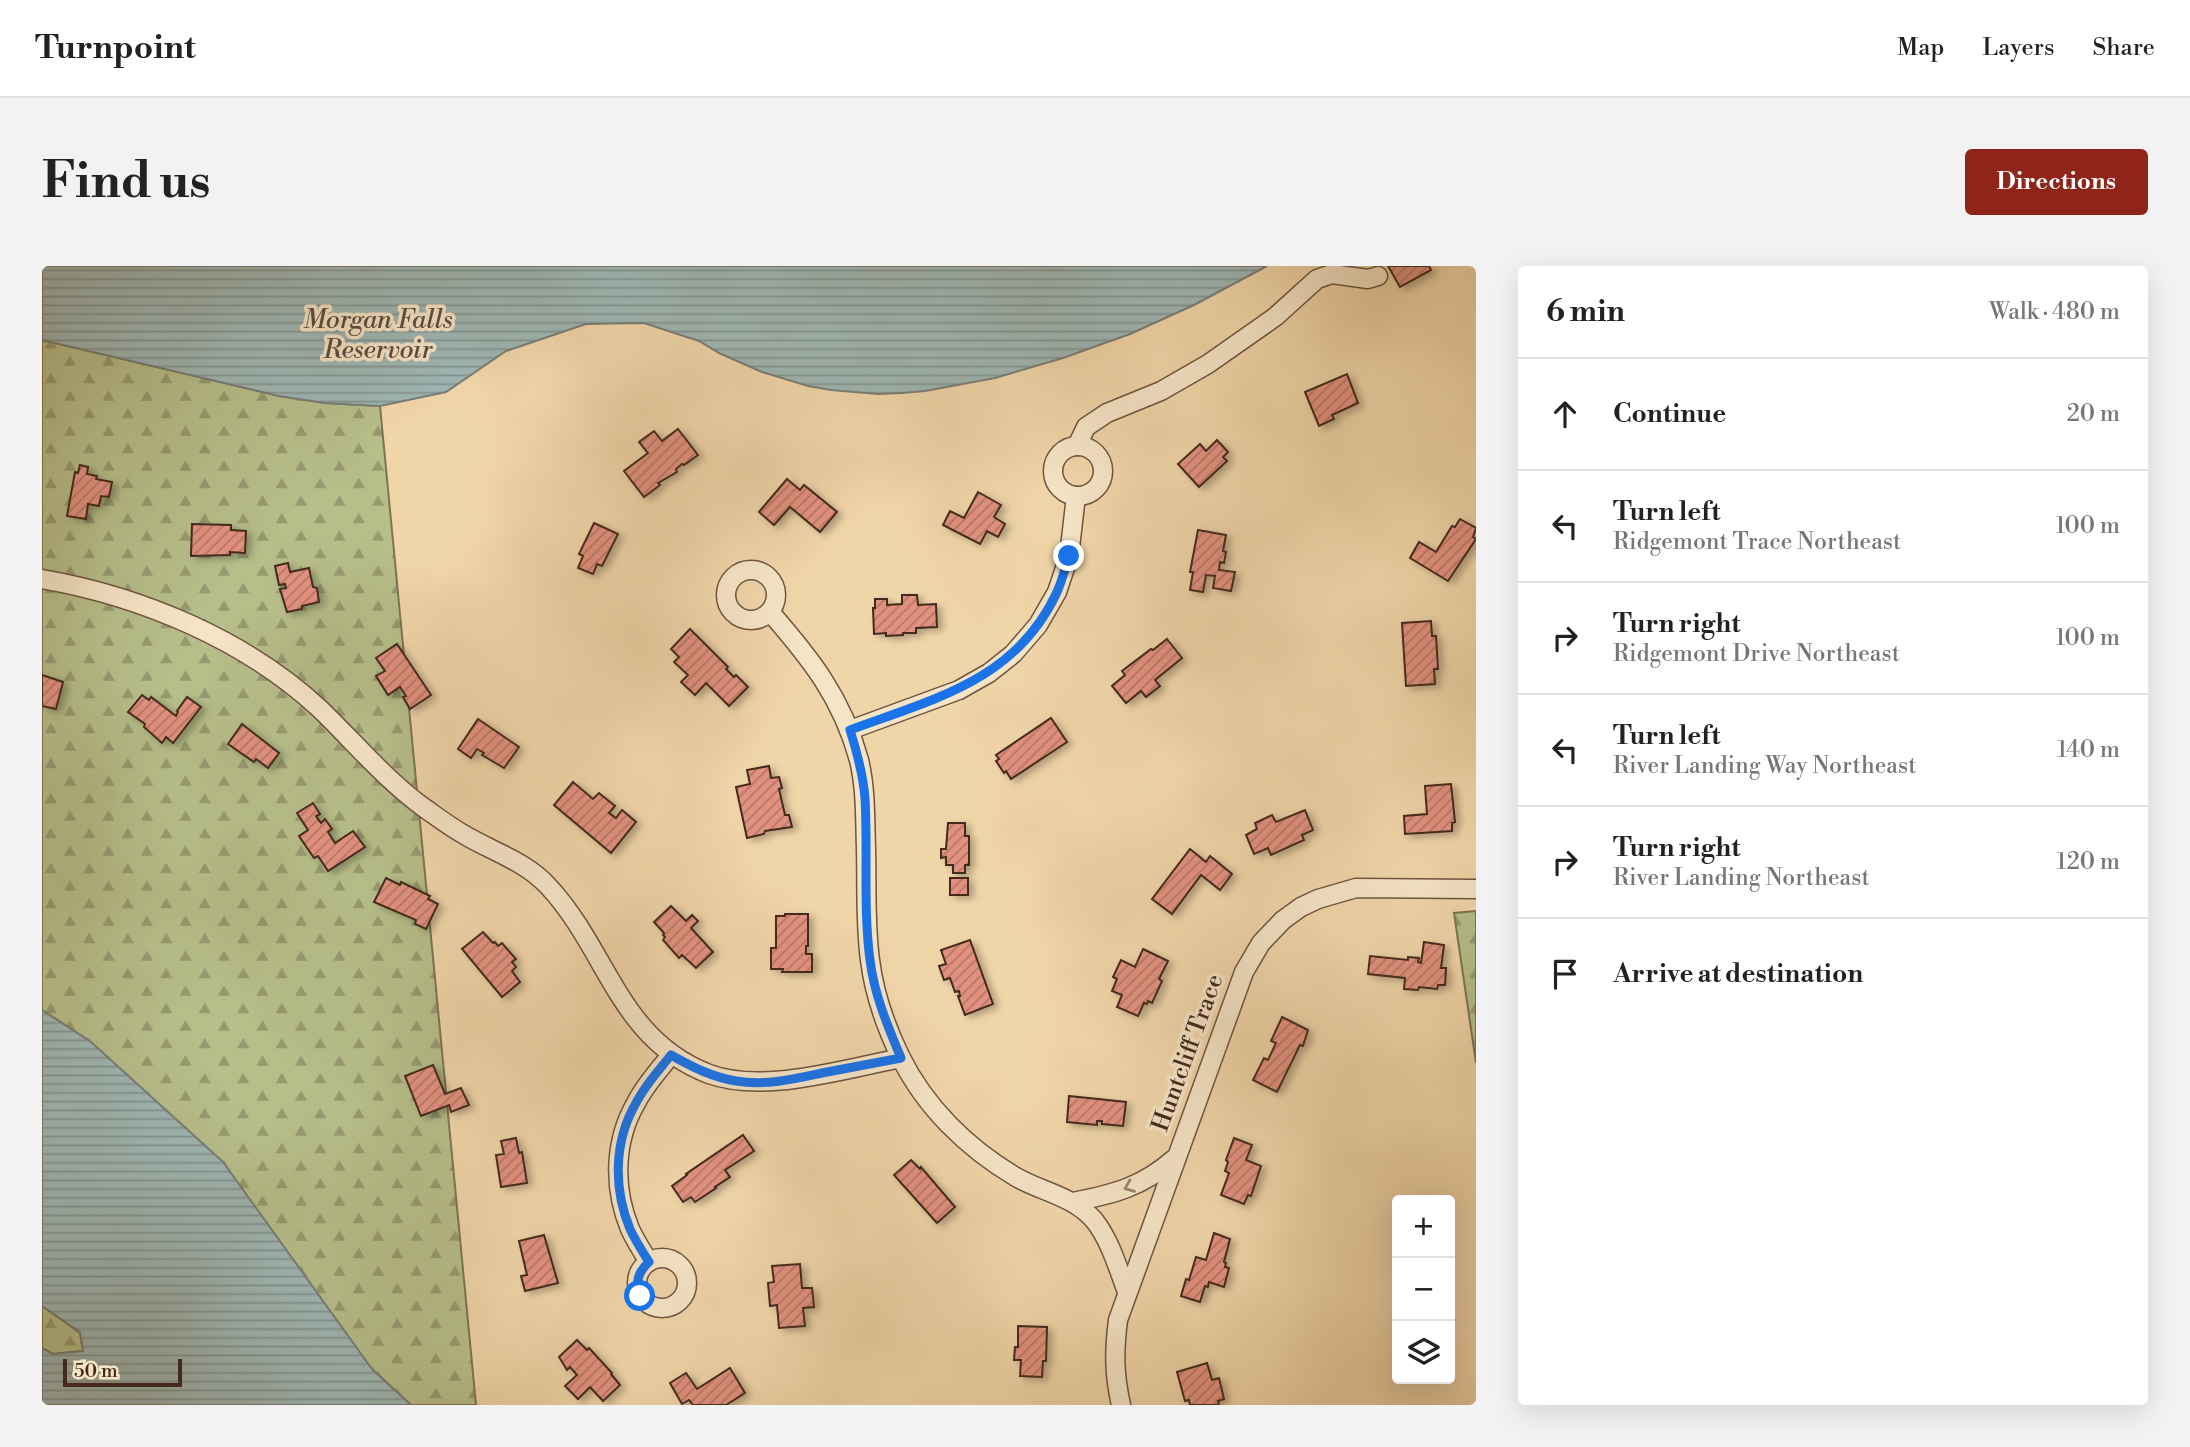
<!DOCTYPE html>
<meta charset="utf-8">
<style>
body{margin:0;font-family:"Libre Bodoni",serif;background:#f2f2f2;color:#222}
.controls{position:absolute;right:21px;bottom:21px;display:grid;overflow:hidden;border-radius:7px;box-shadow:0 7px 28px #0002}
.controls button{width:63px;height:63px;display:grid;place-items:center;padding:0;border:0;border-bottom:2px solid #e0e0e0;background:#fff;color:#222;font:35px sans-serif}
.scale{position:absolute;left:21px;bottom:18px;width:119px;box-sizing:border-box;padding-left:7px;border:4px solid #44291d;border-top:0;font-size:19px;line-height:24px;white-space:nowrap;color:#44291d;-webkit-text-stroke:5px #f5e4c6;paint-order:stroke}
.stop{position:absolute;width:21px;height:21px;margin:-16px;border:5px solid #1a73e8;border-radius:50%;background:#fff}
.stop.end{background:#1a73e8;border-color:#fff;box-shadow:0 2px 7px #0008}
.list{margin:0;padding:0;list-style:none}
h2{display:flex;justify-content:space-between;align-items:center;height:91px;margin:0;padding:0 28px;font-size:30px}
h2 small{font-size:23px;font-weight:400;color:#767676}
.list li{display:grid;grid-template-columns:46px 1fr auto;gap:21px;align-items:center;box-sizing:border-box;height:112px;padding:0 28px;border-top:2px solid #e0e0e0}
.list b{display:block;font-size:26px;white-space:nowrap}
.list p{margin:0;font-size:23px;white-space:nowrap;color:#767676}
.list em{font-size:23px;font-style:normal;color:#767676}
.icon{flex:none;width:38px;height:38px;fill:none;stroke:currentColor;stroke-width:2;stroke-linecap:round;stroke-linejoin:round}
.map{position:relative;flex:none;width:1434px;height:1139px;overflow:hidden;border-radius:7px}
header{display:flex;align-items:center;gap:42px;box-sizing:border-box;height:98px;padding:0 35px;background:#fff;border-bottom:2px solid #e0e0e0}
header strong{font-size:33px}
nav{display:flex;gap:38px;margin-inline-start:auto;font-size:24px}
.intro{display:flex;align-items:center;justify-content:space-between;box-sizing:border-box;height:168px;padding:0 42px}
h1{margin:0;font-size:49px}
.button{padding:18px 32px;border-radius:7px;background:#8f2418;color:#fff;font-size:24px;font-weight:700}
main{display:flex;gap:42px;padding:0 42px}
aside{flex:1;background:#fff;border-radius:7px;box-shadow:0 7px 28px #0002}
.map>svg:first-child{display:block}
</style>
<header>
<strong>Turnpoint</strong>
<nav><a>Map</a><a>Layers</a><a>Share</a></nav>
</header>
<div class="intro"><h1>Find us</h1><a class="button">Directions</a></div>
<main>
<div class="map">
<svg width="1434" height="1139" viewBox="0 0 1434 1139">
<defs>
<pattern id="forest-firs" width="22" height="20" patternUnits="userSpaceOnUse" patternTransform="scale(1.75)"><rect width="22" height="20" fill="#b6be8a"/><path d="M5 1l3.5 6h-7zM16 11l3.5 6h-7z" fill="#969a70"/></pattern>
<pattern id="water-rules" width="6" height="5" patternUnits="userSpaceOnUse" patternTransform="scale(1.75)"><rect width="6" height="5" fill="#9eb6b3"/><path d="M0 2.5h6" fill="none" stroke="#829491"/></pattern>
<pattern id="building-hatch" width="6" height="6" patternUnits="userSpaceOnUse" patternTransform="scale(1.75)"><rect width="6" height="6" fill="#e1917f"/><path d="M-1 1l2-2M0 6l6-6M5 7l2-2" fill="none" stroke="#b87667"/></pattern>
<filter id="shadow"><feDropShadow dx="5" dy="3" stdDeviation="3.5" flood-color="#0004"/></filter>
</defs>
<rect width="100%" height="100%" fill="#f0d5a8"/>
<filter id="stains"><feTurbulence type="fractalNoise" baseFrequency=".00286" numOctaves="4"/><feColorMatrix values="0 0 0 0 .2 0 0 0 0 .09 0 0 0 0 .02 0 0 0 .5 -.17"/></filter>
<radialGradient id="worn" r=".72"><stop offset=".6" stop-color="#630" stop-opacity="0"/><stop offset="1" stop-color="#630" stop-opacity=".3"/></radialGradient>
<g fill="url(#forest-firs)" stroke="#7d7454" stroke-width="2">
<path d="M 0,74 L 237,130 L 283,137 L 338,140 L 434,1139 L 369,1139 L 330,1103 L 49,776 L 0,744 Z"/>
<path d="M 1434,645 L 1434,797 L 1412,647 Z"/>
<path d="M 0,1040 L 38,1067 L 41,1085 L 11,1088 L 0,1082 Z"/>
</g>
<g fill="url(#water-rules)" stroke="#7a7e77" stroke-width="2">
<path d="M 0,0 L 1225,0 L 1152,39 L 1088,68 L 1021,92 L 953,112 L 883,125 L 860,127 L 836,128 L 789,124 L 766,120 L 720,106 L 677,87 L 657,75 L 602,57 L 544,58 L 464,85 L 404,126 L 338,140 L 283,137 L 237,130 L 0,74 Z"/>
<path d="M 0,744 L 49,776 L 181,896 L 330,1103 L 369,1139 L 0,1139 L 0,1082 L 11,1088 L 41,1085 L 38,1066 L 0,1040 Z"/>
</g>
<g fill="url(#building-hatch)" stroke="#44291d" stroke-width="2" filter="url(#shadow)">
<path d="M 1346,0 L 1387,0 L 1389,4 L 1358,21 Z"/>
<path d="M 1305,108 L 1316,137 L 1290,149 L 1292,153 L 1277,160 L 1263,126 Z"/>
<path d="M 636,163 L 656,189 L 642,199 L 640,198 L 634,203 L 635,206 L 616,217 L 618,219 L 602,231 L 582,205 L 606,187 L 597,176 L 612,165 L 620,175 Z"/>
<path d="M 1175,174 L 1186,186 L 1181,191 L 1185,195 L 1157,221 L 1136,198 L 1158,178 L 1164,185 Z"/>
<path d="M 38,199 L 46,201 L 45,208 L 55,210 L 54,213 L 70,216 L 67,231 L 59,230 L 57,240 L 46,238 L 44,253 L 25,250 L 33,206 L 36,207 Z"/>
<path d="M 745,213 L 758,224 L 762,219 L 795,246 L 778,266 L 748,241 L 732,259 L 717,246 Z"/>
<path d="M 936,226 L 959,239 L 952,251 L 963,258 L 956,271 L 945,265 L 938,278 L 901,259 L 908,245 L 922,252 Z"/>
<path d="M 1418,253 L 1434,262 L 1431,271 L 1434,273 L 1406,315 L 1368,292 L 1377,276 L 1394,286 L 1410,260 L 1413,261 Z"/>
<path d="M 552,257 L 576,268 L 560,300 L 555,298 L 551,308 L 536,302 L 541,290 L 537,288 Z"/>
<path d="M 150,258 L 189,259 L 189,264 L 204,265 L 203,287 L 188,286 L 188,289 L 149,290 Z"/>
<path d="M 1156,264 L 1184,269 L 1181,285 L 1184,286 L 1182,297 L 1178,296 L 1177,304 L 1193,306 L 1189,325 L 1171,322 L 1173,310 L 1164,309 L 1161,326 L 1148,324 L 1151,306 L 1148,306 Z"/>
<path d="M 246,297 L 248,306 L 267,302 L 271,321 L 275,322 L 277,336 L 260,340 L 260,343 L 245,346 L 238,323 L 244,322 L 243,318 L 237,319 L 233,300 Z"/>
<path d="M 860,329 L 875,329 L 876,339 L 894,338 L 895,361 L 874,362 L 874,367 L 861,367 L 861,369 L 844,370 L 844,367 L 832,368 L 831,342 L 833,342 L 833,333 L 845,333 L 845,339 L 860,338 Z"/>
<path d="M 1389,355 L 1390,370 L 1394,370 L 1396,403 L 1392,403 L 1393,418 L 1364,420 L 1360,357 Z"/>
<path d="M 648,363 L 686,401 L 684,403 L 692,411 L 694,409 L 706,421 L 687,440 L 664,417 L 653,429 L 639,416 L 646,409 L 632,396 L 637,391 L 629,383 Z"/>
<path d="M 1125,373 L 1140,392 L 1113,414 L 1118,420 L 1104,431 L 1099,425 L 1084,437 L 1070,420 L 1083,409 L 1080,405 L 1109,383 L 1111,384 Z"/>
<path d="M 355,378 L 389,429 L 368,443 L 361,431 L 364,430 L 358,421 L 346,429 L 334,410 L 343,405 L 334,392 Z"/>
<path d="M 0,409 L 21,416 L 14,443 L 0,440 Z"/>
<path d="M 100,429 L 107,434 L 109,431 L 134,450 L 136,446 L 135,445 L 145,431 L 159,441 L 131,477 L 124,471 L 120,477 L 102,461 L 103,458 L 86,446 Z"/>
<path d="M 1009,452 L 1025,476 L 969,513 L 964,505 L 962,507 L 954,495 L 957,493 L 954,489 Z"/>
<path d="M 436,453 L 477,481 L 462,502 L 440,489 L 442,487 L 435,483 L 429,492 L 416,483 Z"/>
<path d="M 200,458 L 237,487 L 226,502 L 214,493 L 212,496 L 186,478 Z"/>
<path d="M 727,500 L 729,512 L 737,511 L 740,522 L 737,523 L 743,549 L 747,549 L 750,561 L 723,565 L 722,568 L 705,572 L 694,521 L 708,518 L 705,504 Z"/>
<path d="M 531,516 L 551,533 L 557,527 L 573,540 L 567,547 L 574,552 L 580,544 L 594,556 L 569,587 L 512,539 Z"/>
<path d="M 1409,518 L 1413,556 L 1410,557 L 1410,565 L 1363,568 L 1362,550 L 1385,548 L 1383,520 Z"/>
<path d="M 271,537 L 278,548 L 274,550 L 279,557 L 283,553 L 290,563 L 286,566 L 293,577 L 311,565 L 323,581 L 286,605 L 276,590 L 272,592 L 257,570 L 266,564 L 255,547 Z"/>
<path d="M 1263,544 L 1271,564 L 1260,569 L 1262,574 L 1229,589 L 1226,582 L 1212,588 L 1204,569 L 1215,563 L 1213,557 L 1230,549 L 1234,556 Z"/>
<path d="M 906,557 L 923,557 L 923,570 L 927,570 L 927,599 L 923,599 L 923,607 L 911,607 L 911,599 L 904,599 L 904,591 L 899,592 L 899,583 L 904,583 Z"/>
<path d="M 1148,583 L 1164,596 L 1168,590 L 1190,608 L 1178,624 L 1159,609 L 1130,648 L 1110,633 Z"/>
<path d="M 344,612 L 358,619 L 359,616 L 388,630 L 386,633 L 396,638 L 384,663 L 373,658 L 374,654 L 332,636 Z"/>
<rect x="908" y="612" width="18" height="17"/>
<path d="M 629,640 L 644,655 L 650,649 L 656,655 L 649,662 L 671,686 L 654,702 L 640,689 L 637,692 L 621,674 L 623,671 L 621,669 L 622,667 L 612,656 Z"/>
<path d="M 743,648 L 766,648 L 766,680 L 764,680 L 764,688 L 770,688 L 770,706 L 740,706 L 741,703 L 729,703 L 729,682 L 734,682 L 734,650 L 743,650 Z"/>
<path d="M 441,666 L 451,677 L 453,676 L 456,680 L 460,677 L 474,693 L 470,696 L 474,701 L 470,705 L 478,716 L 460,731 L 420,683 Z"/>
<path d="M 928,674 L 951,738 L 923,749 L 916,730 L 918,730 L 917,725 L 913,726 L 908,712 L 902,714 L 897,700 L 904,698 L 899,684 Z"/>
<path d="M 1382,676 L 1402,679 L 1399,702 L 1404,702 L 1403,719 L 1396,719 L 1395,723 L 1377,721 L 1376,724 L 1362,723 L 1363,712 L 1326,708 L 1328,690 L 1366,694 L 1366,691 L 1377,692 L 1376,696 L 1379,697 Z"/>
<path d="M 1101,683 L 1126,695 L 1117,713 L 1120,715 L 1110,737 L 1106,735 L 1105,738 L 1102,737 L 1096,750 L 1075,741 L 1080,729 L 1070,725 L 1075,713 L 1071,711 L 1079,694 L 1093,701 Z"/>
<path d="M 1240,751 L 1266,764 L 1261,780 L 1258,779 L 1235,826 L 1211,814 L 1222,792 L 1226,794 L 1234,777 L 1229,775 Z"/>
<path d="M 391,799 L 403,828 L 419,822 L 427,839 L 409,846 L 407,839 L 379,850 L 363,810 Z"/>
<path d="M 1027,830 L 1084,836 L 1081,860 L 1060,858 L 1060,855 L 1055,855 L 1055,859 L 1025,856 Z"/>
<path d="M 701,869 L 712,885 L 683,904 L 688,911 L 673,921 L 674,922 L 653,936 L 649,931 L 641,936 L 630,920 L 645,909 L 644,908 Z"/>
<path d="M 474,872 L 477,887 L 480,886 L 485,917 L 459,921 L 454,889 L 462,888 L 459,875 Z"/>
<path d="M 1192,872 L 1210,879 L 1204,894 L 1219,900 L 1209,930 L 1206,929 L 1202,938 L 1179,929 L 1187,907 L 1183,905 L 1186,896 L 1184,894 Z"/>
<path d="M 869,894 L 878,903 L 879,901 L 913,941 L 895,957 L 852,909 Z"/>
<path d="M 1172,967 L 1188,973 L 1182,996 L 1184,997 L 1183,1001 L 1187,1002 L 1182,1021 L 1167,1016 L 1166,1021 L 1163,1020 L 1158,1036 L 1139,1030 L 1144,1013 L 1147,1014 L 1154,991 L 1164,994 Z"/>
<path d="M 502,969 L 516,1017 L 483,1025 L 479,1010 L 485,1009 L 477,975 Z"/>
<path d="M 758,998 L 760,1022 L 770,1022 L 772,1041 L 761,1042 L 763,1060 L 737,1062 L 735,1039 L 728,1040 L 726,1017 L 732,1016 L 730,1000 Z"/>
<path d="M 976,1060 L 1005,1061 L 1004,1095 L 1001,1095 L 1000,1111 L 978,1110 L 979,1094 L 972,1094 L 973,1081 L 976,1081 Z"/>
<path d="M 535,1074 L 545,1084 L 547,1082 L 570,1107 L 569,1108 L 578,1119 L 561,1135 L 548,1121 L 536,1133 L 523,1120 L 535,1109 L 528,1101 L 525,1104 L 517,1091 Z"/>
<path d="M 1165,1097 L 1170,1114 L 1177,1112 L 1182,1133 L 1176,1135 L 1177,1139 L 1148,1139 L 1147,1134 L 1143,1135 L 1135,1106 Z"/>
<path d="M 688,1102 L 703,1127 L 684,1139 L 651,1139 L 647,1134 L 640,1138 L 628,1117 L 644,1107 L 655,1123 Z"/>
</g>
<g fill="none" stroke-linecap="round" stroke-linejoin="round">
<g stroke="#6f5440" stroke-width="21">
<g id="minor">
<path d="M 1035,180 L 1044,161 L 1065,147 L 1119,125 L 1166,98 L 1233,51 L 1275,13 L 1290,8 L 1326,13 L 1336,10"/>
<circle cx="1036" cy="205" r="25"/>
<circle cx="709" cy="329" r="25"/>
<path d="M 0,313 C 99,330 204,374 278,443 C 312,476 343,513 381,541 C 394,550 407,560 421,568 C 449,585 483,595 506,620 C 566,684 576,773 667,808 C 722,828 803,803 859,792"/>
<path d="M 728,346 C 769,393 800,432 817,494 C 824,523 823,554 824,583 C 825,620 823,658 828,694 C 832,727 844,761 858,790 C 883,841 925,882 974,911 C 1000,926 1031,930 1052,954 C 1068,974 1076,1002 1085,1026"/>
<path d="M 808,464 L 917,424 L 947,407 L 971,388 L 996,359 L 1015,326 L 1027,290 L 1034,230"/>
<path d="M 1031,936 C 1072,928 1100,921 1132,893"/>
<circle cx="620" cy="1017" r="25"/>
<path d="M 607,996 C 600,985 593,974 588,963 C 571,922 572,875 594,837 C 603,819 617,804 629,789"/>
<path d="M 1079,1139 C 1072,1108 1072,1086 1076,1054 L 1202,706 L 1219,677 L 1241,654 L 1259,641 L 1276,633 L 1314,622 L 1434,623"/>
</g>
</g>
<use href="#minor" stroke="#f5e4c6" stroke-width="18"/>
</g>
<defs><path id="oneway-chevron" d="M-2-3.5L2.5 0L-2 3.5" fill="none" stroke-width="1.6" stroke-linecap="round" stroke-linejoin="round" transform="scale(1.75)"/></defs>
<use stroke="#9c8672" href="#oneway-chevron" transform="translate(1087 921) rotate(158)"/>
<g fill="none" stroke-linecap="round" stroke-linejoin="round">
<path stroke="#1a73e8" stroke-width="9" d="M 598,1030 C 593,1016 596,1006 607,996 C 600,985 593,974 588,963 C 571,922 572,875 594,837 C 603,819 617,804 629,789 C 650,801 670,811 694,815 C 723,820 752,813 780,807 C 806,802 833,797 859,792 C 846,761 832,728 828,694 C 821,641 826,586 823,532 C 821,509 815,486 808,464 C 891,433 974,415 1015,326 C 1020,315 1023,302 1027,290"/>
</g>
<g text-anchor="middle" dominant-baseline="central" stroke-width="7" stroke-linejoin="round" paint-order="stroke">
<g font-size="24" fill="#44291d" stroke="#f5e4c6">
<text transform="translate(1146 787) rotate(-70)">Huntcliff Trace</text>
</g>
<g font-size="26" font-style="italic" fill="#5a4c42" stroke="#f5e4c6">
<text x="336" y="54">Morgan Falls<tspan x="336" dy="30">Reservoir</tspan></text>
</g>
</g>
<rect width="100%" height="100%" filter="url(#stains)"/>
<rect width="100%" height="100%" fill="url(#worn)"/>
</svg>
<div class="controls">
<button>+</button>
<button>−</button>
<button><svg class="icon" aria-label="layers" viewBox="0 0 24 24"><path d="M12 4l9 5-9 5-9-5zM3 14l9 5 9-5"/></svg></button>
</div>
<div class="scale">50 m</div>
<div class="stop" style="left:598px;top:1030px"></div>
<div class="stop end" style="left:1027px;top:290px"></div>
</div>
<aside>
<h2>6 min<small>Walk · 480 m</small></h2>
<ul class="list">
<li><svg class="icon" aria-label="ahead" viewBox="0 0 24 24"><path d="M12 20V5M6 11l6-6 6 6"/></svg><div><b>Continue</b></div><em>20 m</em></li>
<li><svg class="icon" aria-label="left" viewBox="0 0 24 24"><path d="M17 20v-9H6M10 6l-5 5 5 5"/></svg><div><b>Turn left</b><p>Ridgemont Trace Northeast</p></div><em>100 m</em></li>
<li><svg class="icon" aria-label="right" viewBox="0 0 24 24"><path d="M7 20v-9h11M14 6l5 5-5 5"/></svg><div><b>Turn right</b><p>Ridgemont Drive Northeast</p></div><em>100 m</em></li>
<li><svg class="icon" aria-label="left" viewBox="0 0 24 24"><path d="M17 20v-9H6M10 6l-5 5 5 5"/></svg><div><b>Turn left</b><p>River Landing Way Northeast</p></div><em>140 m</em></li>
<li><svg class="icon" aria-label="right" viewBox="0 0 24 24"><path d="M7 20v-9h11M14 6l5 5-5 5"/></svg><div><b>Turn right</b><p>River Landing Northeast</p></div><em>120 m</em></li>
<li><svg class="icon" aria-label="arrive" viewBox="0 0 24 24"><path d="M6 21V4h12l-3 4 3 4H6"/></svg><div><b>Arrive at destination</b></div></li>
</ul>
</aside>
</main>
